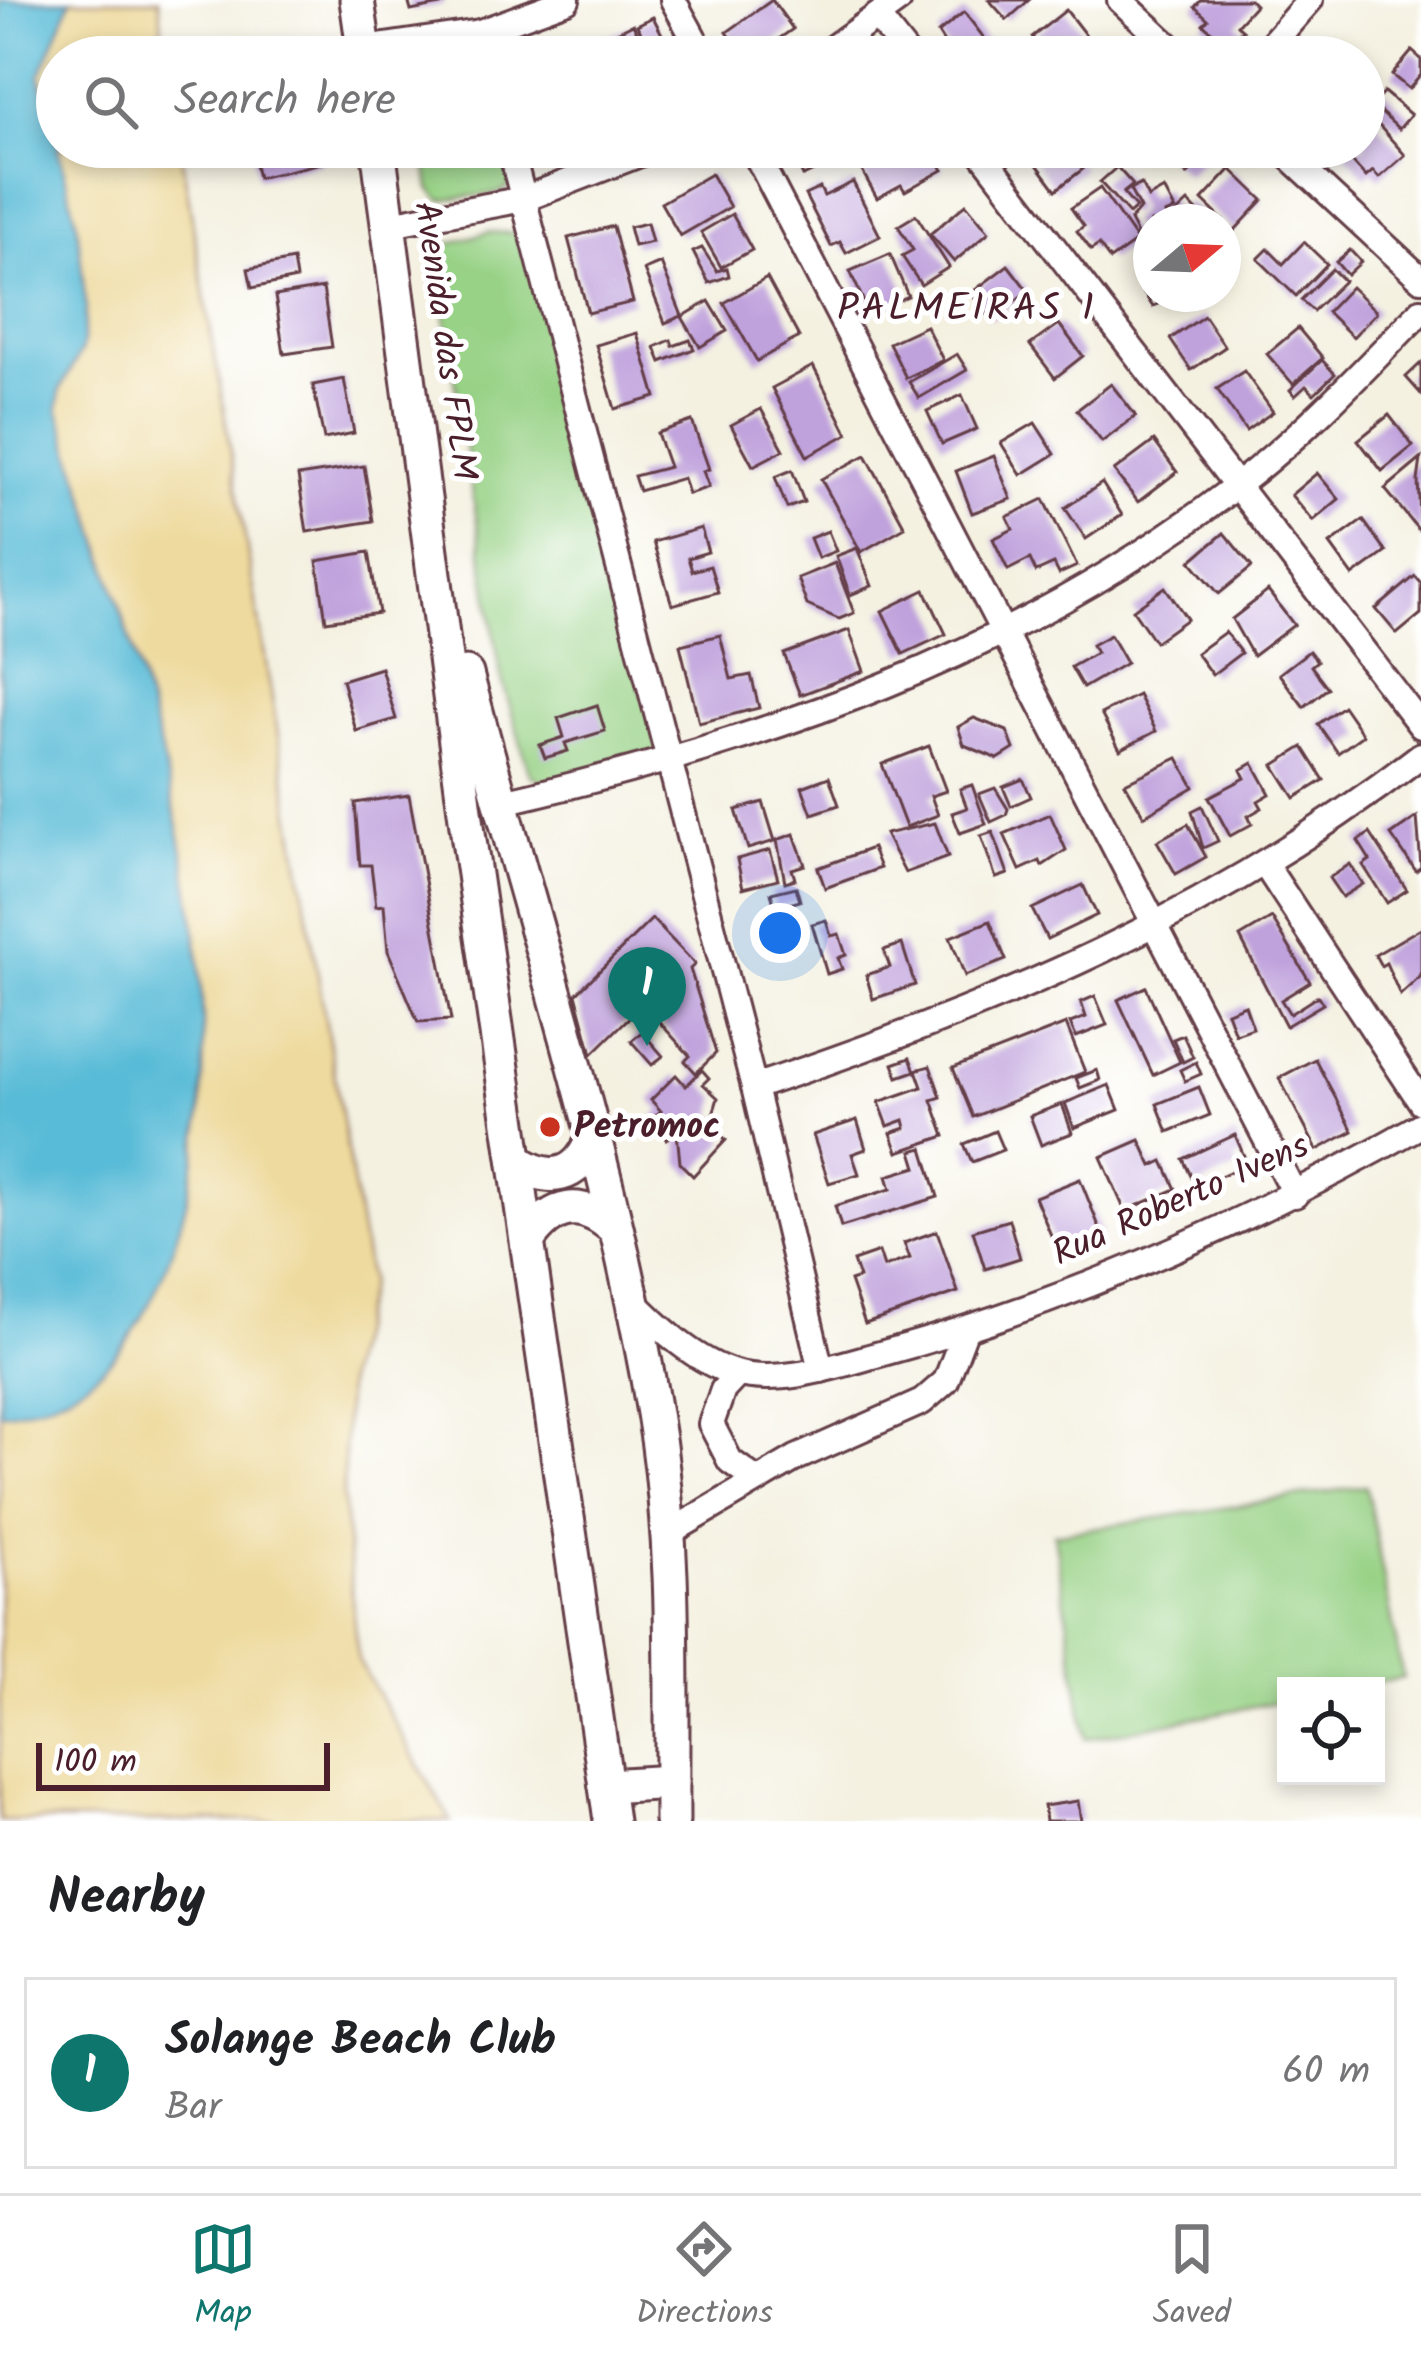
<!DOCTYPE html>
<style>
body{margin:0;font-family:Kalam,sans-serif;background:#f2f2f2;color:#202124}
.controls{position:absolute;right:36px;bottom:36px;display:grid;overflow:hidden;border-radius:0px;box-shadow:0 6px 18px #0003}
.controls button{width:108px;height:108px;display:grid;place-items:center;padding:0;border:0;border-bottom:3px solid #e0e0e0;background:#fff;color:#202124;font:60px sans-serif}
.compass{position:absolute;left:1133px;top:204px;width:108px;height:108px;border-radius:50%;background:#fff;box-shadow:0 6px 18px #0003;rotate:71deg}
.scale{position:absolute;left:36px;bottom:30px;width:294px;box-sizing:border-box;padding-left:12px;border:6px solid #4a1f2b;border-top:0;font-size:33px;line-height:42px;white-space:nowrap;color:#4a1f2b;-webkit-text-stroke:9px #fff;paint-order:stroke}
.you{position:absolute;left:780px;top:933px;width:42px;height:42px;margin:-30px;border:9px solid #fff;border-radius:50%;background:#1a73e8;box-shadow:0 0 0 18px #1a73e833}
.badge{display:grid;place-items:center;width:78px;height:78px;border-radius:50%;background:#0f766e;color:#fff;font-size:39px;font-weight:700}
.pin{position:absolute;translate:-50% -99px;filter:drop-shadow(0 3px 6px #0008)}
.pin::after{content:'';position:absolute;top:63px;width:42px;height:36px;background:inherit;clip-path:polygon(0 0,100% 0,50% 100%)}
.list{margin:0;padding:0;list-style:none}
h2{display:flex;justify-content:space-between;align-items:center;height:156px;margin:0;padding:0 48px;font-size:51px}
h2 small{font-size:39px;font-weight:400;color:#757577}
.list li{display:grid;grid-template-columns:78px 1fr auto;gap:36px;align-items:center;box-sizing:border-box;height:192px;margin:0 24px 24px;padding:0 24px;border:3px solid #e0e0e0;border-radius:0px}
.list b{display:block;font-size:45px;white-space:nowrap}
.list p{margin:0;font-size:39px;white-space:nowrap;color:#757577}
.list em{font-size:39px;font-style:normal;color:#757577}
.icon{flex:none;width:66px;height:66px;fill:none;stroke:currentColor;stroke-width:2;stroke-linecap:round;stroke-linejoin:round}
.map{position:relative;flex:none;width:1421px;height:1821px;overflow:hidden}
.search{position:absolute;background:#fff;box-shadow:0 6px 18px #0003;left:36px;right:36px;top:36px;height:132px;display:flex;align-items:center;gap:30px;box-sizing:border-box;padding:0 42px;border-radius:66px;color:#757577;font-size:45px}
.sheet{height:372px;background:#fff}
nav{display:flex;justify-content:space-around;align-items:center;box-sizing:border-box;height:168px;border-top:3px solid #e0e0e0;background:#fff;font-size:33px;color:#757577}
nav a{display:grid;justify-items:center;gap:6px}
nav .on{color:#0f766e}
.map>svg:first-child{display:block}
</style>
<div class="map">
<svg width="1421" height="1821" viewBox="0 0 1421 1821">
<rect width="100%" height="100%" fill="#fff"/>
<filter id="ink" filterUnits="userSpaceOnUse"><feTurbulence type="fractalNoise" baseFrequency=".00833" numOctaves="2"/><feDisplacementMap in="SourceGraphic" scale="24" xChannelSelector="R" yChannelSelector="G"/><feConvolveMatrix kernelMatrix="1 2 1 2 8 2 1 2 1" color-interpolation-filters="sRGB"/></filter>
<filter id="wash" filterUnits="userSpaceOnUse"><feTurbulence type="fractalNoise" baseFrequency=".004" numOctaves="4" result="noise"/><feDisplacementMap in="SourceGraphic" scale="48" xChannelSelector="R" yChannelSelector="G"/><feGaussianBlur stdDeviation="2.7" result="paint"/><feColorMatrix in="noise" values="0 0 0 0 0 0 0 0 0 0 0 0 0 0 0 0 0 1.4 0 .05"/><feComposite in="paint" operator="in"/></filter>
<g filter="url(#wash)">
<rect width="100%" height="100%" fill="#f4f1e1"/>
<g fill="#98d286" stroke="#717858" stroke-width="3">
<path d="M 424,147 L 507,147 L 513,184 L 499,193 L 441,200 L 430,189 Z"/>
<path d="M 488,232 L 521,233 L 659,751 L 552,787 L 530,775 L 501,677 L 437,264 L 441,246 Z"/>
<path d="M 1366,1486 L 1403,1678 L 1360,1686 L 1286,1686 L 1286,1700 L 1086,1739 L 1054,1534 Z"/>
</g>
<path fill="#eeda9e" stroke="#9c7c64" stroke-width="3" d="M 71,0 L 159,0 L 165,57 L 57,57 L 57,147 L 180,147 L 369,1281 L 346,1378 L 343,1497 L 358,1660 L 451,1821 L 0,1821 L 0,1413 C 78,1404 123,1362 155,1292 C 278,1026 138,670 58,408 L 60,390 L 82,349 L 86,308 L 77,223 L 40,75 Z"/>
<path fill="#58bbd7" stroke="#516d81" stroke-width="3" d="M 0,0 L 71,0 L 40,76 L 77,223 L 86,308 L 82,349 L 60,390 L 58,408 C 137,670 278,1026 155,1292 C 123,1362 78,1404 0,1413 Z"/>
<g id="blocks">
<g fill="#bfa1dc">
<path d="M 408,0 L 444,0 L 445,4 L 411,11 Z"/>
<path d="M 772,0 L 793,29 L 753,57 L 744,57 L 727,32 Z"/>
<path d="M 989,0 L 1029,0 L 1007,20 Z"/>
<path d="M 1201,0 L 1250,0 L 1255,5 L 1237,25 L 1243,30 L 1224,42 L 1203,24 L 1208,19 L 1195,7 Z"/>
<path d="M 1066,10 L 1097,50 L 1088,57 L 1048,57 L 1032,37 Z"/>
<path d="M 964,12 L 988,43 L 971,57 L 953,57 L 938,33 Z"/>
<path d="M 653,17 L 669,48 L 654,57 L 637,25 Z"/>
<path d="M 633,24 L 650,57 L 607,57 L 599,41 Z"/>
<path d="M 559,39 L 564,57 L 508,57 L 508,56 Z"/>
<path d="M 1412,51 L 1421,59 L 1421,75 L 1409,89 L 1392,75 Z"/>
<path d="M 1384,92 L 1411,115 L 1399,129 L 1373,105 Z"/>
<path d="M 1367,112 L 1405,155 L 1379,178 L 1373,171 L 1366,177 L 1346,155 L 1348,147 L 1364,147 Z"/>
<path d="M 251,147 L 318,147 L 322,163 L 258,178 Z"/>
<path d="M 789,147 L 834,147 L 839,159 L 803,176 Z"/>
<path d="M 880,147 L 930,147 L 943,170 L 905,191 L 901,185 L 877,198 L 856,160 Z"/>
<path d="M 1032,147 L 1066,147 L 1083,169 L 1056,190 L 1027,151 Z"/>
<path d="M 1159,147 L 1205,147 L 1210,152 L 1187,175 Z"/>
<path d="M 1117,167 L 1133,185 L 1123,193 L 1136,208 L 1129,214 L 1100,182 Z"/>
<path d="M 1231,169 L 1263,200 L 1234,231 L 1202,200 Z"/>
<path d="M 711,174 L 730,207 L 680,236 L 661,203 Z"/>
<path d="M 853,182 L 880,236 L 846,253 L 840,242 L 831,246 L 805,195 L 820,188 L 824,196 Z"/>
<path d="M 1141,184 L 1148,198 L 1164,189 L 1175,210 L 1165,214 L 1169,222 L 1151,222 L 1151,234 L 1140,240 L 1130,221 L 1140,209 L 1130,190 Z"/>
<path d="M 1100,188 L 1137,241 L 1110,260 L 1099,245 L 1091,250 L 1077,231 L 1084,226 L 1071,208 Z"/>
<path d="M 1188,202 L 1208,222 L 1170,219 Z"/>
<path d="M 966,204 L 989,232 L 954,262 L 930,234 Z"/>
<path d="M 732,214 L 752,250 L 721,267 L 701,232 Z"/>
<path d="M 916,215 L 949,267 L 921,285 L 902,256 L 913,250 L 898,226 Z"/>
<path d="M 647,223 L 652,242 L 634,246 L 629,227 Z"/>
<path d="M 613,226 L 633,302 L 588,313 L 568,238 Z"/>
<path d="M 1304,242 L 1327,264 L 1296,296 L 1258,259 L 1268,249 L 1283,264 Z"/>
<path d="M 702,248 L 717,271 L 727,268 L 729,276 L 709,283 L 693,252 Z"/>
<path d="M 1350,250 L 1361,262 L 1347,275 L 1336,262 Z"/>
<path d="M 890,254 L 908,296 L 869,313 L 850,271 Z"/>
<path d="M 293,260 L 296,279 L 252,288 L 248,269 Z"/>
<path d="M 661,263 L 682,316 L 665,323 L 644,270 Z"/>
<path d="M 1008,265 L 1028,291 L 991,319 L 971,293 Z"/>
<path d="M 1332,269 L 1344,281 L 1313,311 L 1301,300 Z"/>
<path d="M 1151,270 L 1151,294 L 1173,294 L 1153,307 L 1135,280 Z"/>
<path d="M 767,278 L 799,337 L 757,361 L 724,303 Z"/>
<path d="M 1351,287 L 1377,312 L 1353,337 L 1327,312 Z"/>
<path d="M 323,288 L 332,347 L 284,354 L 275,296 Z"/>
<path d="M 709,301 L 727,331 L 700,347 L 682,317 Z"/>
<path d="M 1204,316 L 1225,347 L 1191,370 L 1170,339 Z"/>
<path d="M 1059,324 L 1083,356 L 1055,378 L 1030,345 Z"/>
<path d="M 926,326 L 943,360 L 906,378 L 889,343 Z"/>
<path d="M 1298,328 L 1323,358 L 1293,384 L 1267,354 Z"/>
<path d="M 637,333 L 656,397 L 615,409 L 596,345 Z"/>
<path d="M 671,340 L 673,346 L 690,340 L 694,349 L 661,362 L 655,347 Z"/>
<path d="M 957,354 L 967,370 L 919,398 L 909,382 Z"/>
<path d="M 1322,360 L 1335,374 L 1314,394 L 1306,386 L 1295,396 L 1290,390 Z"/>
<path d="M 1421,363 L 1421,394 L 1406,377 Z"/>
<path d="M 813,366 L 848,434 L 807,456 L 772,388 Z"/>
<path d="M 1244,371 L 1273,412 L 1246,431 L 1217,389 Z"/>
<path d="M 344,379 L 354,433 L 324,439 L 313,385 Z"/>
<path d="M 1111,384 L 1136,416 L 1102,442 L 1077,410 Z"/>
<path d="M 962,395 L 977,429 L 942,444 L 927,411 Z"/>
<path d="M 761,409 L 784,450 L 753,466 L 731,425 Z"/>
<path d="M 1389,415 L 1413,446 L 1382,471 L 1358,440 Z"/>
<path d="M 692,421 L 709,469 L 703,471 L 709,487 L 688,494 L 683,478 L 639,491 L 634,476 L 669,467 L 657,433 Z"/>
<path d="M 1035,423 L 1055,454 L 1021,475 L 1001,443 Z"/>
<path d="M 1154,441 L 1177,472 L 1138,502 L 1114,471 Z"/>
<path d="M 866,455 L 905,527 L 861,552 L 821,479 Z"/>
<path d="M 994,456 L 1011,499 L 972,513 L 956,471 Z"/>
<path d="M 1421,459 L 1418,481 L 1421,533 L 1385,489 Z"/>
<path d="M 364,466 L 373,521 L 307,532 L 298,476 Z"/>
<path d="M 792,470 L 804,502 L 787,508 L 775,477 Z"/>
<path d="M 1317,473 L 1339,499 L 1313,521 L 1291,495 Z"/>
<path d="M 1102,483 L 1122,515 L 1086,539 L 1065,508 Z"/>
<path d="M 1044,499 L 1077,566 L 1059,574 L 1054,564 L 1036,572 L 1030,559 L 1008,570 L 993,539 L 1013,529 L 1007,517 Z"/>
<path d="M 1363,520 L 1386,552 L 1353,576 L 1330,544 Z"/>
<path d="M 701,528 L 708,552 L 688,558 L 692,571 L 710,566 L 718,592 L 672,605 L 653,542 Z"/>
<path d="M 828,531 L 836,551 L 818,558 L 810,538 Z"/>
<path d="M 1224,533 L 1252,567 L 1219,594 L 1191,561 Z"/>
<path d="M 857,548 L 872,586 L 850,595 L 836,556 Z"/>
<path d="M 369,552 L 379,613 L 326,621 L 317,561 Z"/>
<path d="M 835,563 L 854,613 L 839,619 L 807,605 L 797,578 Z"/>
<path d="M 1415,576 L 1421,583 L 1421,614 L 1397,634 L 1376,609 Z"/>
<path d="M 1165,587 L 1187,619 L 1155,642 L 1133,610 Z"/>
<path d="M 925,590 L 946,634 L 903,654 L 882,611 Z"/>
<path d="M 1268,591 L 1294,625 L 1253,656 L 1232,619 Z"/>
<path d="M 849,630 L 864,671 L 800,695 L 784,654 Z"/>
<path d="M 1225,632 L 1241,653 L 1212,675 L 1196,653 Z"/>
<path d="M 720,635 L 731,679 L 751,675 L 759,708 L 699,723 L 680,645 Z"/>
<path d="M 1110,635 L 1126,663 L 1083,688 L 1071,667 L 1096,653 L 1092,645 Z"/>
<path d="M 1309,651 L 1317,661 L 1311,666 L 1328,688 L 1304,707 L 1279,674 Z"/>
<path d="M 381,668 L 396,719 L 356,731 L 342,680 Z"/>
<path d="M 1138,695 L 1156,731 L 1120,750 L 1101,714 Z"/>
<path d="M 597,705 L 605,731 L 565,743 L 568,751 L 545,758 L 540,745 L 564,737 L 558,718 Z"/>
<path d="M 1343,706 L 1363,735 L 1338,753 L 1318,724 Z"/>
<path d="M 974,718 L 1007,731 L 1014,749 L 998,759 L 964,745 L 958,727 Z"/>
<path d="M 929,746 L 946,791 L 931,796 L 938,815 L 906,827 L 882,764 Z"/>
<path d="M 1303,747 L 1324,780 L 1295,798 L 1274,765 Z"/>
<path d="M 1178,758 L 1194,787 L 1144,816 L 1125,783 Z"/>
<path d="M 1253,763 L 1270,794 L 1258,801 L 1262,808 L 1248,816 L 1252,824 L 1230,836 L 1209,797 L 1245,778 L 1241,770 Z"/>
<path d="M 829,777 L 839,805 L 812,814 L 802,787 Z"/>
<path d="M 1023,779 L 1031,797 L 1011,806 L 1003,787 Z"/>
<path d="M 972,785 L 986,824 L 960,833 L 952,813 L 967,808 L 960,789 Z"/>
<path d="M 995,788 L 1008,809 L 1006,815 L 991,822 L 979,794 Z"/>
<path d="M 409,795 L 451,1020 L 418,1022 L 388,951 L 384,905 L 376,906 L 371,865 L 360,865 L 355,803 Z"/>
<path d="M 763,802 L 775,841 L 748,849 L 736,810 Z"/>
<path d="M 1202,806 L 1218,841 L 1203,848 L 1192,811 Z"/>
<path d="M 1050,814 L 1066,850 L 1042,866 L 1040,861 L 1020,870 L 1004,834 Z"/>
<path d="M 1417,817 L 1421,867 L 1416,871 L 1391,835 Z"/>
<path d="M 935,823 L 948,857 L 905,873 L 885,834 Z"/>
<path d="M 1188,824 L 1206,857 L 1176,874 L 1157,841 Z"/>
<path d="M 993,832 L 1008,874 L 996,878 L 981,836 Z"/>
<path d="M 1370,833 L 1407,890 L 1387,903 L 1363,865 L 1370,860 L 1358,841 Z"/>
<path d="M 794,834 L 805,865 L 792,869 L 795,879 L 785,882 L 777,840 Z"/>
<path d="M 872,848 L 880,868 L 825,888 L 818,868 Z"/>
<path d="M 770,850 L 778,879 L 743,888 L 737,859 Z"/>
<path d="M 1350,864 L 1363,884 L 1342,897 L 1329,878 Z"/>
<path d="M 1083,885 L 1097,915 L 1047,939 L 1032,909 Z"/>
<path d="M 796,887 L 800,901 L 775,908 L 771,893 Z"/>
<path d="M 1272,918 L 1310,982 L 1281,1000 L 1290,1014 L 1318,996 L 1323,1004 L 1286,1026 L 1240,937 Z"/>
<path d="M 652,919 L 695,964 L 690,969 L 716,1053 L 696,1073 L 685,1061 L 690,1056 L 643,1004 L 592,1054 L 576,994 Z"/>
<path d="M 826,920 L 831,936 L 839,934 L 846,955 L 838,958 L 842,969 L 827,974 L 812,924 Z"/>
<path d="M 990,921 L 1006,960 L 965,976 L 950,937 Z"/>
<path d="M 1421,928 L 1421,976 L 1400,995 L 1386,963 L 1381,966 L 1375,955 Z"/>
<path d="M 902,944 L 915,985 L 873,999 L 866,975 L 890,967 L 884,950 Z"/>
<path d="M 1146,987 L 1180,1062 L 1153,1075 L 1118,1000 Z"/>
<path d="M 1095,996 L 1107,1025 L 1076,1037 L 1070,1023 L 1086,1017 L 1081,1002 Z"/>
<path d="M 1245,1005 L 1253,1028 L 1235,1034 L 1227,1012 Z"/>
<path d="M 1066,1024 L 1085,1072 L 973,1117 L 953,1068 Z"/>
<path d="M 642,1032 L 663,1056 L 652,1065 L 631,1041 Z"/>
<path d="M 1183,1035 L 1193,1057 L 1183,1062 L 1173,1039 Z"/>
<path d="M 910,1058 L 915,1071 L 898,1077 L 893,1064 Z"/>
<path d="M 1315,1059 L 1353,1131 L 1317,1150 L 1279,1078 Z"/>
<path d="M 1196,1062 L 1201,1074 L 1185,1081 L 1180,1070 Z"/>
<path d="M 930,1066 L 941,1097 L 932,1100 L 945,1136 L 898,1152 L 891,1133 L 906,1128 L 904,1120 L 888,1126 L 879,1102 L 922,1087 L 916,1070 Z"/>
<path d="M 702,1070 L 709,1078 L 703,1084 L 718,1098 L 713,1114 L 721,1122 L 715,1128 L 726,1140 L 693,1176 L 680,1163 L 677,1132 L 666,1139 L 649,1121 L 661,1111 L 651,1100 L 676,1075 L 686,1086 Z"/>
<path d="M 1097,1070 L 1100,1080 L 1080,1088 L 1076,1078 Z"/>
<path d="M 1109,1085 L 1119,1110 L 1074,1128 L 1065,1103 Z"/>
<path d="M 1199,1087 L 1210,1115 L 1168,1132 L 1157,1104 Z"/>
<path d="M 1062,1104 L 1072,1133 L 1041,1145 L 1030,1116 Z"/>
<path d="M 857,1120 L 866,1149 L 852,1154 L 859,1174 L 829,1183 L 813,1135 Z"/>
<path d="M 995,1131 L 1003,1150 L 972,1162 L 964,1144 Z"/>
<path d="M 1235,1135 L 1244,1156 L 1234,1160 L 1238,1168 L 1196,1187 L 1183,1159 Z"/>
<path d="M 1140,1140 L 1152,1166 L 1163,1161 L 1176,1189 L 1125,1211 L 1101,1157 Z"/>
<path d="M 923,1148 L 938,1197 L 841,1227 L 835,1206 L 891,1189 L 887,1176 L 917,1167 L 912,1151 Z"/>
<path d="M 1080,1179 L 1102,1234 L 1058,1252 L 1035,1197 Z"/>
<path d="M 1009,1220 L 1020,1258 L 985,1269 L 973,1231 Z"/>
<path d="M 937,1231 L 958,1292 L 865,1324 L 850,1281 L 859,1278 L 853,1261 L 879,1252 L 884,1267 L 910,1258 L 904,1243 Z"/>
<path d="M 1078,1801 L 1081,1821 L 1046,1821 L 1044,1806 Z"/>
</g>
</g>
</g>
<g filter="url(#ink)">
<use href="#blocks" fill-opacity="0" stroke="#643e46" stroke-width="3"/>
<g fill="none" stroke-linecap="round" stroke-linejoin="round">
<g stroke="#643e46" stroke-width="30">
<g id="street">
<path d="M 673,0 L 704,57"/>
<path d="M 1120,0 L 1181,57"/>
<path d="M 879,19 L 909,57"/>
<path d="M 480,32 L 486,57"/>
<path d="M 364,49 L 480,32 L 567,0"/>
<path d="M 820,57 L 899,0"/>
<path d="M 1260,57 L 1310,0"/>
<path d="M 510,147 L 754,1087 L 821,1370"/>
<path d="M 752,147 L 1295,1195"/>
<path d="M 977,147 L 1421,726"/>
<path d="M 1279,147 L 1421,279"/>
<path d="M 390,224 L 524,199 L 658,147"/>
<path d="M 499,803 C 766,741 1016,656 1236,486 C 1304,434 1362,372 1421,311"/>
<path d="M 1266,866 L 1421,1102"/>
<path d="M 754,1087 C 1002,1004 1212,916 1421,755"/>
<path d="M 632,1300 C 660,1328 696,1362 735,1373 C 783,1386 841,1364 887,1352 C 1075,1300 1252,1221 1421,1125"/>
<path d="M 738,1374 L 723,1390 L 711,1424 L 730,1461 L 755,1479"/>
<path d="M 669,1533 L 796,1458 L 922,1402 L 946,1381 L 965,1331"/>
</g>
</g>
<g stroke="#643e46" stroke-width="39">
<g id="secondary">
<path d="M 357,0 L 365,57"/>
<path d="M 378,147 L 467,826 L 611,1821"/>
<path d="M 466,674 C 530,919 612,1163 654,1413 C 677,1547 671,1685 672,1821"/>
<path d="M 518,1162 C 549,1183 577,1178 592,1141"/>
<path d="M 529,1238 C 554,1204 580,1199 613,1227"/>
<path d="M 606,1786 L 672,1782"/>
</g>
</g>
<use href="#street" stroke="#fff" stroke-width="24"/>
<use href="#secondary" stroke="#fff" stroke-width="33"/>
</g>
</g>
<circle fill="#c8321e" stroke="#fff" stroke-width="4.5" cx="550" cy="1127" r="12"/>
<g text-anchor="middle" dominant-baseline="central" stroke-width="10" stroke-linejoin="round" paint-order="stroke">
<g font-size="36" fill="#4a1f2b" stroke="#fff">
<text transform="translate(444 341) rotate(82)">Avenida das FPLM</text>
<text transform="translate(1181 1201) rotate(-24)">Rua Roberto Ivens</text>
</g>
<g font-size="36" font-weight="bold" fill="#4a1f2b" stroke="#fff" text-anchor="start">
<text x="574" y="1127">Petromoc</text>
</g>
<g font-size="39" letter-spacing="3" fill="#4a1f2b" stroke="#fff">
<text x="967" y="310">PALMEIRAS 1</text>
</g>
</g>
</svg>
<div class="controls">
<button><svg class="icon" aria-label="locate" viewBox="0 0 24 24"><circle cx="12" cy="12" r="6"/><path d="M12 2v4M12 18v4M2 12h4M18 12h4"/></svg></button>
</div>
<svg class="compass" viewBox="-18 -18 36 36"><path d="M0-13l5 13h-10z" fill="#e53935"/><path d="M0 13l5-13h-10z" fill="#757577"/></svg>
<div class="scale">100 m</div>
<div class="you"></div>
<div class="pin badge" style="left:647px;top:1046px">1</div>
<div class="search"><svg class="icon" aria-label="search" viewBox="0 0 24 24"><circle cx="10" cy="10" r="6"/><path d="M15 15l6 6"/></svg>Search here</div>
</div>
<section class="sheet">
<h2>Nearby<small></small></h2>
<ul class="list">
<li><span class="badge">1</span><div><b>Solange Beach Club</b><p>Bar</p></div><em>60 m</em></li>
</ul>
</section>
<nav>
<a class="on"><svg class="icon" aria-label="map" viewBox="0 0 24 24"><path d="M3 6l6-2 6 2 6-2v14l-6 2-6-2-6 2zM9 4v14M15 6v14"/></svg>Map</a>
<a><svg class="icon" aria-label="directions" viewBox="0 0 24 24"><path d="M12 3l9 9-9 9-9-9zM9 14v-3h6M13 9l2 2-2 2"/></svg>Directions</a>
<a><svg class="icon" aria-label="saved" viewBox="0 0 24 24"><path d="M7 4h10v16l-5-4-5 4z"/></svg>Saved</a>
</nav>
